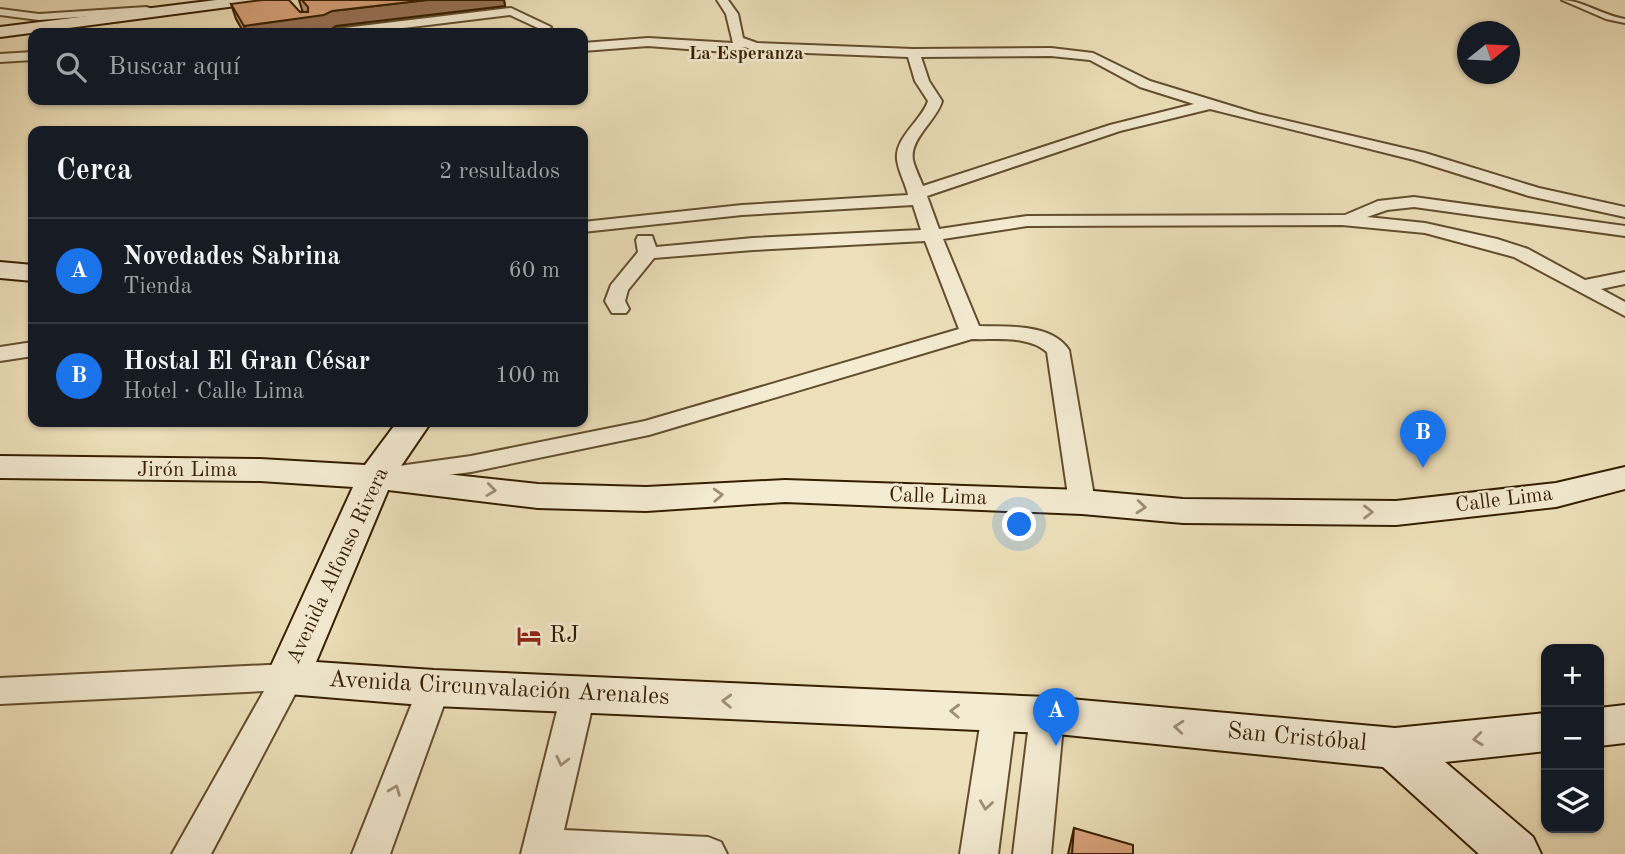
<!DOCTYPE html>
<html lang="es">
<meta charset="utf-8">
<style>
body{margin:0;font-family:"Old Standard TT",serif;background:#242831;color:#f1f3f6}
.controls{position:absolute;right:21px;bottom:21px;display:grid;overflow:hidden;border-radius:14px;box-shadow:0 2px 5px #0004}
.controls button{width:63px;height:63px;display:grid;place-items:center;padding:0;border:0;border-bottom:2px solid #363941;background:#171b24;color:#f1f3f6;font:35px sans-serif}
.compass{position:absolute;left:1457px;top:21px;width:63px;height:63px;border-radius:50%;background:#171b24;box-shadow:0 2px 5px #0004;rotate:72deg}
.you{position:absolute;left:1020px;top:525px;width:24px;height:24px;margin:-18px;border:5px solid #fff;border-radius:50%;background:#1a73e8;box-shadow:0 0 0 10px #1a73e833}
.badge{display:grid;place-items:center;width:46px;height:46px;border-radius:50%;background:#1a73e8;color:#fff;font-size:23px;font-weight:700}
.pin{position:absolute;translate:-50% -58px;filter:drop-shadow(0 2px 4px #0008)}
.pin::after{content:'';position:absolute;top:37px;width:24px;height:21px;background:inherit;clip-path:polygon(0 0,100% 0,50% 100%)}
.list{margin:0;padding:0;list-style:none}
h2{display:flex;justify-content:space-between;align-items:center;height:91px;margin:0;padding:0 28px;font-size:30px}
h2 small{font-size:23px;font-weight:400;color:#9ea1a6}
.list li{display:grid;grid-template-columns:46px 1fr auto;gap:21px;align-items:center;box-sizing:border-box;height:105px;padding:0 28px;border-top:2px solid #363941}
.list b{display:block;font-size:26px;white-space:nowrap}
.list p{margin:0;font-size:23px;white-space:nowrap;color:#9ea1a6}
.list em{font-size:23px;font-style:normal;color:#9ea1a6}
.icon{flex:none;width:38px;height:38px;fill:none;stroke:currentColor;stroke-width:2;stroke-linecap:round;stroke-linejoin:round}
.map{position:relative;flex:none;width:1625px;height:854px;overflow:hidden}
.search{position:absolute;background:#171b24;box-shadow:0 2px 5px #0004;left:28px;top:28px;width:560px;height:77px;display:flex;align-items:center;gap:18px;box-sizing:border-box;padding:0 24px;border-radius:14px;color:#9ea1a6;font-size:26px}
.panel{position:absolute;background:#171b24;box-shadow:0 2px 5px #0004;left:28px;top:126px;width:560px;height:301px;border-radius:14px}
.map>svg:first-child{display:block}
</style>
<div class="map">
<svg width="1625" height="854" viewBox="0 0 1625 854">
<rect width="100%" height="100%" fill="#ede0ba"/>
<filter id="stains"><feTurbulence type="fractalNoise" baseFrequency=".00286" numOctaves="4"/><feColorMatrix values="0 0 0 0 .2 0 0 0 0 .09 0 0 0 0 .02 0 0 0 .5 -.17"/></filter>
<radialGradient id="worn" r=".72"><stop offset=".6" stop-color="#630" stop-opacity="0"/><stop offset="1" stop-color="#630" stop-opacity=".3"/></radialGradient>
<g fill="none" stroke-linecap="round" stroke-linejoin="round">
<g stroke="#644e2e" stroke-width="4">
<path id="lane" d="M 1562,0 C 1581,0 1604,16 1625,19 L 1625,23 L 1606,19 Z"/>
</g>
<g stroke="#644e2e" stroke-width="4">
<g id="street">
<path d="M 717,0 L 728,0 L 738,14 L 743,38 L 757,43 L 913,49 L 1051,48 L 1093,53 L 1150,81 L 1258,114 L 1425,153 L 1539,188 L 1625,207 L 1625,217 L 1529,196 L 1414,160 L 1210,109 L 1120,131 L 927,196 L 939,229 L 1027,216 L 1345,215 L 1378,201 L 1414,197 L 1625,226 L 1625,236 L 1414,207 L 1387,210 L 1367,217 L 1425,223 L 1497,239 L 1528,249 L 1585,280 L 1625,272 L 1625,284 L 1601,289 L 1625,302 L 1625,316 L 1514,257 L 1425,233 L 1342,225 L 1027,226 L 943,239 L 979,326 C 1008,327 1051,323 1069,350 L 1095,502 L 1092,508 L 1082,511 L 1072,508 L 1069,502 L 1047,352 C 1028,335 996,340 972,339 L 649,435 L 471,472 L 386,483 L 377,481 L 373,475 L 377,469 L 471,456 L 645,421 L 959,329 L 925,241 L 753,250 L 654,258 L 628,290 L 625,301 L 629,309 L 626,313 L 612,313 L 605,301 L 611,285 L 638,252 L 636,240 L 638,236 L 652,236 L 656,247 L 753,238 L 921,230 L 913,205 L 742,215 L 583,232 L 583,222 L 742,205 L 908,195 C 906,184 898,171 897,159 C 895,137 922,120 928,101 L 915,81 L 908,57 L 755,51 L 745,47 L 726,52 L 648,46 L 583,51 L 583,43 L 648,38 L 733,43 L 726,14 ZM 1051,56 L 1090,60 L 1140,87 L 1194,104 L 1110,125 L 923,186 C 920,178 915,169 913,160 C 909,139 937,120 942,101 L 929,81 L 921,57 Z"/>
<path d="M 146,7 L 150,8 L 150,12 L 39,20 L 0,15 L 0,9 L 39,14 Z"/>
<path d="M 511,8 L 551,27 L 546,33 L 526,33 L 538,28 L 510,15 L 362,33 L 330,33 L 336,29 Z"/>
<path d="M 33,52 L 33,60 L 0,62 L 0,54 Z"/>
<path d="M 33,342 L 33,356 L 0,361 L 0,347 Z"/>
<path d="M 288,664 L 299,668 L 304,677 L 211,854 L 172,854 L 264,691 L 0,704 L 0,678 Z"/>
<path d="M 434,675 L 446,679 L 450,688 L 390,854 L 352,854 L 418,688 L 422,679 Z"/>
<path d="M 578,682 L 590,686 L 595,695 L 564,830 L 708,837 L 721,842 L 727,854 L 521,854 L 561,695 L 566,686 Z"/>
<path d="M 999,699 L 1011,703 L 1016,713 L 998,854 L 960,854 L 982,713 L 987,703 Z"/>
<path d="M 1047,701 L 1059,705 L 1064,715 L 1051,854 L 1013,854 L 1030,715 L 1035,705 Z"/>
</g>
</g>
<g stroke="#361e00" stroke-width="4">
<g id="secondary">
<path d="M 216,0 L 258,0 L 251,4 L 0,37 L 0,27 Z"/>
<path d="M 0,262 L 33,265 L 33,281 L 0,278 Z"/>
<path d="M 397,422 L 431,422 L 399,469 L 538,484 L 646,487 L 785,480 L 1082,490 L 1183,499 L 1396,501 L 1556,483 L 1625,467 L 1625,489 L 1556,507 L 1396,525 L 1183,523 L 1082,514 L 785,502 L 646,511 L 538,508 L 388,490 L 316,662 L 434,670 L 1047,697 L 1395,728 L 1546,713 L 1546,751 L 1445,762 L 1533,837 L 1541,854 L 1479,854 L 1383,767 L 1047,733 L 434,706 L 288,694 L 272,689 L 266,677 L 353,487 L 260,481 L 0,478 L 0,456 L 260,459 L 365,465 Z"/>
<path d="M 1625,705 L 1625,743 L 1599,746 L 1599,708 Z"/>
</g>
</g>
<use href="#lane" fill="#f3ebd2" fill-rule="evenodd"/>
<use href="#street" fill="#f3ebd2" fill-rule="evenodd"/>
<use href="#secondary" fill="#f3ebd2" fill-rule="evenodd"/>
</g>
<g fill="#b98b69" stroke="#361e00" stroke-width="2">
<path d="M 299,0 L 504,0 L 505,6 L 336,26 L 329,31 L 311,33 L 244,33 L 236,19 L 231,4 L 303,12 L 302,10 Z"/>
<path d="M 1074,828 L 1133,854 L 1068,854 Z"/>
</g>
<path fill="#967155" stroke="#361e00" stroke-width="2" d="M 427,0 L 504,0 L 505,6 L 336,26 L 329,31 L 311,33 L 246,33 L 244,26 L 332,11 Z"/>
<g fill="#d7a27a" stroke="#361e00" stroke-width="2">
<path d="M 262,0 L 289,0 L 300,12 L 308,12 L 308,7 L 302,0 L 427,0 L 332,11 L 324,15 L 244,26 L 231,4 Z"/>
<path d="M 1074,828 L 1133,845 L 1133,854 L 1072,854 Z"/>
</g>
<defs><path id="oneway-chevron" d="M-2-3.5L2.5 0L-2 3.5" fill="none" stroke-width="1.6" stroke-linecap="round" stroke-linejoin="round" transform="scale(1.75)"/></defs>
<g stroke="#9e8f74">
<use href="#oneway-chevron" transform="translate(491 490) rotate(7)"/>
<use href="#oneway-chevron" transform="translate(718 495) rotate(-3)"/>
<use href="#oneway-chevron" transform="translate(1141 507) rotate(5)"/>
<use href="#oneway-chevron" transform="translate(1368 512)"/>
<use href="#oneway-chevron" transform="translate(727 701) rotate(-178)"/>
<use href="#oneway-chevron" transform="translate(955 711) rotate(-178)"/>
<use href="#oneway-chevron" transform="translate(1179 727) rotate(-175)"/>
<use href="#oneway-chevron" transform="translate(1478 739) rotate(174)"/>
<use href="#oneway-chevron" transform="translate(562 761) rotate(103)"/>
<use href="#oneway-chevron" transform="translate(395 790) rotate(-69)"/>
<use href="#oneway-chevron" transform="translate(986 805) rotate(98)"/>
</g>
<defs>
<g id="hotel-bare" transform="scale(1.89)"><path d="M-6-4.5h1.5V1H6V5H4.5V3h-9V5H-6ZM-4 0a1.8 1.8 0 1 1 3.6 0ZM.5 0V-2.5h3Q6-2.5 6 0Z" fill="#8f2418" stroke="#f3ebd2" stroke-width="2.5" paint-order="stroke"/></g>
</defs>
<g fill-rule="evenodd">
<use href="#hotel-bare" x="529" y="636"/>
</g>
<g text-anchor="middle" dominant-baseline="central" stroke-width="5" stroke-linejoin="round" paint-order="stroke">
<g font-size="19" font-weight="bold" fill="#361e00" stroke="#f3ebd2">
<text x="746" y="54">La Esperanza</text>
</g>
<g font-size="21" fill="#361e00" stroke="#f3ebd2">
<text x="187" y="470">Jirón Lima</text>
<text transform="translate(938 497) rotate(2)">Calle Lima</text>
<text transform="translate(1504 500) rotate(-7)">Calle Lima</text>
<text transform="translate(338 566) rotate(-65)">Avenida Alfonso Rivera</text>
</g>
<g font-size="24" fill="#361e00" stroke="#f3ebd2" text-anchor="start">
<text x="549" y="636">RJ</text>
</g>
<g font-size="24" fill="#361e00" stroke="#f3ebd2">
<text transform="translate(499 689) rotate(3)">Avenida Circunvalación Arenales</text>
<text transform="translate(1297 738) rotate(5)">San Cristóbal</text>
</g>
</g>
<rect width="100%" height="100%" filter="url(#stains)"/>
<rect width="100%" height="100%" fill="url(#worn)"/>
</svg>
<div class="controls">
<button>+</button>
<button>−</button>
<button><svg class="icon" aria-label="layers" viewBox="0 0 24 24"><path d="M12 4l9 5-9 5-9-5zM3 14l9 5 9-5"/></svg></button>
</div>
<svg class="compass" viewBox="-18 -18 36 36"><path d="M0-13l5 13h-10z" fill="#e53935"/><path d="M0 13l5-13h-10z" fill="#9ea1a6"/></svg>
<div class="you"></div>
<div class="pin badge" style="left:1056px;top:746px">A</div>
<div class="pin badge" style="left:1423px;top:468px">B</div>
<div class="search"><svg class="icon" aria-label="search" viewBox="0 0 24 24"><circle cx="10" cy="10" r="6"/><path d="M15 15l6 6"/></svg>Buscar aquí</div>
<section class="panel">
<h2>Cerca<small>2 resultados</small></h2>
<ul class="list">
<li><span class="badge">A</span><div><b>Novedades Sabrina</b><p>Tienda</p></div><em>60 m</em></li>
<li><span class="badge">B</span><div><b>Hostal El Gran César</b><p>Hotel · Calle Lima</p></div><em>100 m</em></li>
</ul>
</section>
</div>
